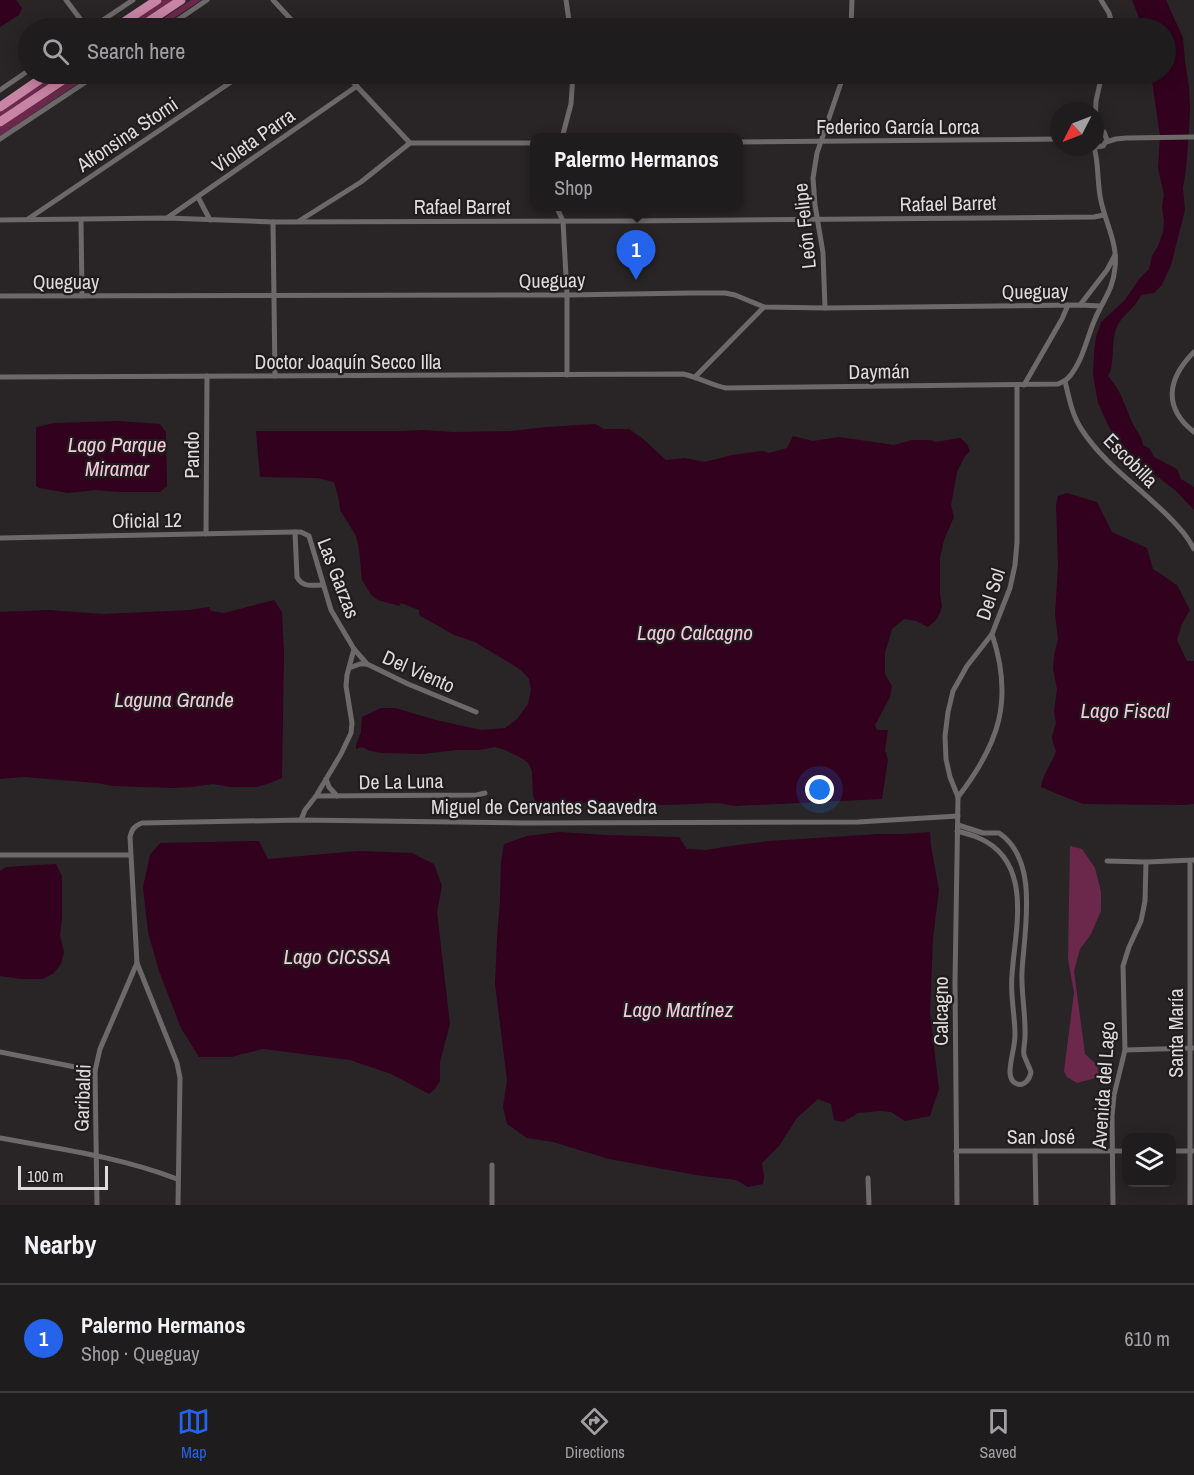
<!DOCTYPE html>
<meta charset="utf-8">
<style>
body{margin:0;font-family:"Archivo Narrow",sans-serif;background:#2c292a;color:#f1f3f6}
.controls{position:absolute;right:18px;bottom:18px;display:grid;overflow:hidden;border-radius:12px;box-shadow:0 3px 15px #0003}
.controls button{width:54px;height:54px;display:grid;place-items:center;padding:0;border:0;border-bottom:2px solid #3c3a3b;background:#1f1c1d;color:#f1f3f6;font:30px sans-serif}
.compass{position:absolute;left:1050px;top:102px;width:54px;height:54px;border-radius:50%;background:#1f1c1d;box-shadow:0 3px 15px #0003;rotate:228deg}
.scale{position:absolute;left:18px;bottom:15px;width:90px;box-sizing:border-box;padding-left:6px;border:3px solid #dedbdc;border-top:0;font-size:16px;line-height:21px;white-space:nowrap;color:#dedbdc;-webkit-text-stroke:4px #201c1d;paint-order:stroke}
.you{position:absolute;left:820px;top:790px;width:21px;height:21px;margin:-15px;border:4px solid #fff;border-radius:50%;background:#1a73e8;box-shadow:0 0 0 9px #1a73e833}
.badge{display:grid;place-items:center;width:39px;height:39px;border-radius:50%;background:#2563eb;color:#fff;font-size:20px;font-weight:700}
.pin{position:absolute;translate:-50% -50px;filter:drop-shadow(0 2px 3px #0008)}
.pin::after{content:'';position:absolute;top:32px;width:21px;height:18px;background:inherit;clip-path:polygon(0 0,100% 0,50% 100%)}
.popup{position:absolute;left:530px;top:133px;width:213px;height:78px;box-sizing:border-box;display:grid;place-content:center;border-radius:12px;background:#1f1c1d;filter:drop-shadow(0 2px 4px #0005);font-size:20px;white-space:nowrap;color:#a1a1a4}
.popup b{font-size:22px;color:#f1f3f6}
.popup::after{content:'';position:absolute;left:50%;top:100%;margin-left:-12px;border:12px solid transparent;border-top-color:#1f1c1d}
.list{margin:0;padding:0;list-style:none}
h2{display:flex;justify-content:space-between;align-items:center;height:78px;margin:0;padding:0 24px;font-size:26px}
h2 small{font-size:20px;font-weight:400;color:#a1a1a4}
.list li{display:grid;grid-template-columns:39px 1fr auto;gap:18px;align-items:center;box-sizing:border-box;height:108px;padding:0 24px;border-top:2px solid #3c3a3b}
.list b{display:block;font-size:22px;white-space:nowrap}
.list p{margin:0;font-size:20px;white-space:nowrap;color:#a1a1a4}
.list em{font-size:20px;font-style:normal;color:#a1a1a4}
.icon{flex:none;width:33px;height:33px;fill:none;stroke:currentColor;stroke-width:2;stroke-linecap:round;stroke-linejoin:round}
.map{position:relative;flex:none;width:1194px;height:1205px;overflow:hidden}
.search{position:absolute;background:#1f1c1d;box-shadow:0 3px 15px #0003;left:18px;right:18px;top:18px;height:66px;display:flex;align-items:center;gap:15px;box-sizing:border-box;padding:0 21px;border-radius:33px;color:#a1a1a4;font-size:22px}
.sheet{height:186px;background:#1f1c1d}
nav{display:flex;justify-content:space-around;align-items:center;box-sizing:border-box;height:84px;border-top:2px solid #3c3a3b;background:#1f1c1d;font-size:16px;color:#a1a1a4}
nav a{display:grid;justify-items:center;gap:3px}
nav .on{color:#2563eb}
.map>svg:first-child{display:block}
</style>
<div class="map">
<svg width="1194" height="1205" viewBox="0 0 1194 1205">
<rect width="100%" height="100%" fill="#292527"/>
<g fill="#6b284b">
<path d="M 163,0 L 175,0 L 133,28 L 121,28 Z"/>
<path d="M 191,0 L 201,0 L 159,28 L 149,28 Z"/>
<path d="M 54,74 L 66,74 L 0,118 L 0,110 Z"/>
<path d="M 81,74 L 92,74 L 0,136 L 0,127 Z"/>
<path d="M 1070,846 L 1082,849 L 1095,868 L 1101,892 L 1101,911 L 1091,934 L 1080,949 L 1074,971 L 1085,1054 L 1097,1065 L 1099,1076 L 1092,1079 L 1077,1083 L 1067,1077 L 1064,1071 L 1074,993 L 1068,959 Z"/>
</g>
<g fill="#32011d">
<path d="M 0,0 L 16,0 L 22,8 L 19,15 L 0,27 Z"/>
<path d="M 1132,0 L 1166,0 L 1183,38 L 1185,61 L 1189,86 L 1190,109 L 1189,130 L 1186,170 L 1183,188 L 1185,210 L 1171,265 L 1162,285 L 1154,293 L 1141,295 C 1135,309 1121,315 1116,329 C 1111,343 1115,366 1108,376 C 1123,393 1124,405 1133,424 C 1137,432 1142,436 1143,445 L 1150,449 L 1154,457 L 1177,469 L 1181,479 L 1194,487 L 1194,510 L 1175,490 L 1139,463 L 1124,447 L 1110,429 L 1098,403 L 1093,375 L 1094,352 L 1096,337 L 1101,322 L 1124,301 L 1140,278 L 1149,269 L 1152,256 L 1158,246 L 1163,232 L 1164,221 L 1162,207 L 1164,195 L 1158,168 L 1160,136 L 1151,74 L 1166,74 L 1166,28 L 1143,28 Z"/>
<path d="M 118,421 L 160,424 L 166,432 L 167,486 L 160,492 L 119,492 L 96,490 L 68,493 L 39,488 L 36,486 L 36,427 L 55,423 Z"/>
<path d="M 595,424 L 604,429 L 629,429 L 642,438 L 666,460 L 684,458 L 705,462 L 732,455 L 762,451 L 769,453 L 787,448 L 793,436 L 813,441 L 839,437 L 894,445 L 912,440 L 931,440 L 935,442 L 960,438 L 967,444 L 970,451 L 965,456 L 957,472 L 951,505 L 954,517 L 944,540 L 940,558 L 940,594 L 942,606 L 940,613 L 936,620 L 928,627 L 916,621 L 904,619 L 892,629 L 885,653 L 885,674 L 892,686 L 890,697 L 875,725 L 877,730 L 888,730 L 885,750 L 888,760 L 882,799 L 735,806 L 719,803 L 663,805 L 606,803 L 548,803 L 537,805 L 533,796 L 532,772 L 529,764 L 523,759 L 505,750 L 495,747 L 480,750 L 456,750 L 423,754 L 383,753 L 370,751 L 362,747 L 356,749 L 356,745 L 361,732 L 362,717 L 381,708 L 395,708 L 436,720 L 481,730 L 505,728 L 517,719 L 528,704 L 531,690 L 529,679 L 521,670 L 475,642 L 454,635 L 419,615 L 419,610 L 401,603 L 399,606 L 378,600 L 371,595 L 362,580 L 359,549 L 356,536 L 340,510 L 339,500 L 334,482 L 317,478 L 260,477 L 256,431 L 400,431 L 424,430 L 453,432 L 510,431 L 547,427 Z"/>
<path d="M 1067,493 L 1097,502 L 1112,532 L 1147,548 L 1153,569 L 1177,585 L 1190,610 L 1182,624 L 1177,640 L 1187,661 L 1194,661 L 1194,804 L 1182,805 L 1083,804 L 1055,793 L 1041,787 C 1042,776 1052,763 1056,751 L 1053,743 L 1052,736 L 1056,723 L 1054,712 L 1057,689 L 1053,669 L 1054,656 L 1058,639 L 1055,614 L 1058,567 L 1056,505 L 1058,496 Z"/>
<path d="M 274,600 L 282,612 L 284,654 L 282,778 L 270,783 L 257,787 L 230,787 L 213,784 L 192,787 L 173,788 L 112,786 L 97,783 L 24,777 L 0,779 L 0,612 L 49,610 L 103,614 L 189,610 L 209,607 L 211,611 L 224,613 Z"/>
<path d="M 559,832 L 606,835 L 679,837 L 687,849 L 706,850 L 730,846 L 769,841 L 879,834 L 904,834 L 930,832 L 931,846 L 939,890 L 933,938 L 930,1013 L 939,1089 L 930,1116 L 905,1121 L 891,1112 L 880,1111 L 858,1113 L 843,1122 L 834,1120 L 831,1104 L 818,1099 L 797,1118 L 779,1146 L 762,1163 L 764,1177 L 763,1184 L 748,1187 L 736,1180 L 696,1175 L 609,1159 L 553,1142 L 527,1138 L 507,1124 L 503,1107 L 507,1080 L 495,984 L 497,938 L 500,900 L 501,862 L 504,844 L 527,836 Z"/>
<path d="M 259,841 L 268,859 L 357,851 L 412,853 L 434,864 L 442,886 L 437,912 L 450,1024 L 440,1062 L 440,1081 L 435,1089 L 429,1094 L 391,1074 L 350,1060 L 263,1049 L 231,1057 L 199,1057 L 181,1028 L 159,971 L 148,932 L 143,887 L 150,855 L 160,843 Z"/>
<path d="M 56,864 L 62,876 L 62,919 L 60,935 L 64,952 L 61,964 L 54,973 L 43,979 L 21,979 L 0,976 L 0,871 L 6,867 Z"/>
</g>
<g fill="none" stroke-linecap="round" stroke-linejoin="round">
<g stroke="#6d686a" stroke-width="5">
<path d="M 66,0 L 87,28"/>
<path d="M 273,0 L 299,28"/>
<path d="M 566,0 L 570,28"/>
<path d="M 1101,0 L 1109,13 L 1113,28"/>
<path d="M 91,28 L 133,0"/>
<path d="M 166,28 L 207,0"/>
<path d="M 851,28 L 852,0"/>
<path d="M 339,74 L 341,76 L 349,78"/>
<path d="M 347,74 L 349,78 L 410,143"/>
<path d="M 0,90 L 28,71"/>
<path d="M 1095,127 L 1096,101 L 1102,74"/>
<path d="M 1095,130 L 1099,130 L 1104,132 L 1107,140 L 1103,146 L 1095,147"/>
<path d="M 562,138 L 571,104 L 573,74"/>
<path d="M 0,139 L 98,74"/>
<path d="M 738,142 L 1059,139"/>
<path d="M 1106,142 L 1116,139 L 1126,138 L 1194,137"/>
<path d="M 198,197 L 210,220"/>
<path d="M 556,206 L 563,221 L 567,295 L 567,375"/>
<path d="M 167,218 L 357,86"/>
<path d="M 28,219 L 243,74"/>
<path d="M 0,220 L 167,218 L 273,222 L 630,221 L 1094,217 L 1104,215"/>
<path d="M 81,220 L 82,296"/>
<path d="M 299,221 L 361,182 L 410,143 L 534,143"/>
<path d="M 273,222 L 275,376"/>
<path d="M 0,296 L 567,295 L 691,293 L 725,293 L 735,295 L 764,307 L 825,308 L 1080,305 L 1101,306"/>
<path d="M 1080,305 L 1107,270 L 1115,255"/>
<path d="M 825,308 L 823,253 L 815,205 L 813,178 L 817,153 L 844,74"/>
<path d="M 1194,352 C 1168,378 1162,407 1194,432"/>
<path d="M 0,377 L 683,374 C 698,377 711,385 726,388 L 1058,384 C 1062,382 1066,381 1069,377 C 1083,361 1087,337 1095,319 C 1103,300 1113,290 1115,268 C 1118,244 1106,224 1101,201 C 1097,184 1099,163 1094,147"/>
<path d="M 695,377 L 764,307"/>
<path d="M 1065,381 C 1069,398 1072,415 1082,430 C 1107,469 1151,494 1181,530 C 1186,535 1190,542 1194,549"/>
<path d="M 1024,385 L 1062,319 L 1068,305"/>
<path d="M 295,532 L 297,577 C 303,588 312,585 322,585"/>
<path d="M 206,534 L 207,376"/>
<path d="M 0,538 L 295,532 L 301,532 L 309,536 L 331,610 L 354,649 L 347,675 L 346,686 L 352,723 L 351,733 L 341,754 L 316,796 L 305,810 L 301,820"/>
<path d="M 354,649 L 367,664"/>
<path d="M 349,668 L 360,664 L 367,664 L 408,684 L 476,712"/>
<path d="M 326,779 L 329,787 L 337,796"/>
<path d="M 316,796 L 477,795 L 485,793"/>
<path d="M 958,797 C 999,744 1014,700 992,634"/>
<path d="M 957,831 C 965,833 972,835 979,838 C 1034,862 1015,929 1012,975 C 1010,995 1015,1015 1015,1035 C 1015,1047 1010,1060 1010,1072 C 1010,1088 1028,1089 1031,1072 C 1029,1066 1026,1061 1024,1055 C 1023,1049 1025,1043 1025,1037 C 1026,1015 1021,994 1022,972 C 1024,931 1040,860 999,833 L 983,833 L 958,825"/>
<path d="M 0,855 L 130,855"/>
<path d="M 1107,861 L 1146,862 L 1194,860"/>
<path d="M 1125,1050 L 1194,1048"/>
<path d="M 0,1052 L 95,1071"/>
<path d="M 0,1138 C 60,1149 120,1157 177,1179"/>
<path d="M 956,1151 L 1126,1151"/>
<path d="M 1035,1151 L 1036,1205"/>
<path d="M 1172,1151 L 1194,1151"/>
<path d="M 492,1165 L 492,1205"/>
<path d="M 868,1178 L 869,1205"/>
<path d="M 97,1205 L 95,1071 L 100,1049 L 137,963"/>
<path d="M 178,1205 L 180,1078 L 177,1063 L 137,963 L 130,837 C 132,829 134,826 142,823 L 301,820 L 525,823 L 858,822 L 958,816"/>
<path d="M 957,1205 L 955,982 L 958,797 L 950,777 L 946,759 L 945,736 L 948,712 L 953,691 L 967,666 L 992,634 L 1010,588 L 1015,565 L 1017,542 L 1017,385"/>
<path d="M 1113,1205 L 1112,1116 L 1114,1095 L 1125,1050 L 1123,966 L 1129,947 L 1141,921 L 1145,901 L 1146,862"/>
<path d="M 1190,1205 L 1190,861"/>
</g>
<g stroke="#c884a4" stroke-width="9">
<path d="M 115,28 L 157,0"/>
<path d="M 139,28 L 181,0"/>
<path d="M 0,107 L 48,74"/>
<path d="M 0,122 L 72,74"/>
</g>
</g>
<g text-anchor="middle" dominant-baseline="central" stroke-width="4.5" stroke-linejoin="round" paint-order="stroke">
<g font-size="20" fill="#dedbdc" stroke="#201c1d">
<text x="898" y="126">Federico García Lorca</text>
<text transform="translate(127 134) rotate(-34)">Alfonsina Storni</text>
<text transform="translate(253 140) rotate(-35)">Violeta Parra</text>
<text transform="translate(948 203) rotate(-1)">Rafael Barret</text>
<text x="462" y="206">Rafael Barret</text>
<text transform="translate(804 226) rotate(-96)">León Felipe</text>
<text transform="translate(552 280) rotate(-1)">Queguay</text>
<text x="66" y="281">Queguay</text>
<text transform="translate(1035 291) rotate(-1)">Queguay</text>
<text x="348" y="361">Doctor Joaquín Secco Illa</text>
<text transform="translate(879 371) rotate(-1)">Daymán</text>
<text transform="translate(191 455) rotate(-90)">Pando</text>
<text transform="translate(1131 460) rotate(45)">Escobilla</text>
<text transform="translate(147 520) rotate(-1)">Oficial 12</text>
<text transform="translate(339 578) rotate(69)">Las Garzas</text>
<text transform="translate(990 594) rotate(-72)">Del Sol</text>
<text transform="translate(419 671) rotate(24)">Del Viento</text>
<text transform="translate(401 781) rotate(-1)">De La Luna</text>
<text x="544" y="806">Miguel de Cervantes Saavedra</text>
<text transform="translate(940 1011) rotate(-90)">Calcagno</text>
<text transform="translate(1175 1033) rotate(-90)">Santa María</text>
<text transform="translate(1103 1085) rotate(-86)">Avenida del Lago</text>
<text transform="translate(82 1098) rotate(-88)">Garibaldi</text>
<text x="1041" y="1136">San José</text>
</g>
<g font-size="21" font-style="italic" fill="#f6cadd" stroke="#201c1d">
<text x="117" y="444">Lago Parque<tspan x="117" dy="24">Miramar</tspan></text>
<text x="695" y="632">Lago Calcagno</text>
<text x="174" y="699">Laguna Grande</text>
<text x="1125" y="710">Lago Fiscal</text>
<text x="337" y="956">Lago CICSSA</text>
<text x="678" y="1009">Lago Martínez</text>
</g>
</g>
</svg>
<div class="controls">
<button><svg class="icon" aria-label="layers" viewBox="0 0 24 24"><path d="M12 4l9 5-9 5-9-5zM3 14l9 5 9-5"/></svg></button>
</div>
<svg class="compass" viewBox="-18 -18 36 36"><path d="M0-13l5 13h-10z" fill="#e53935"/><path d="M0 13l5-13h-10z" fill="#a1a1a4"/></svg>
<div class="scale">100 m</div>
<div class="you"></div>
<div class="pin badge" style="left:636px;top:280px">1</div>
<div class="popup"><b>Palermo Hermanos</b>Shop</div>
<div class="search"><svg class="icon" aria-label="search" viewBox="0 0 24 24"><circle cx="10" cy="10" r="6"/><path d="M15 15l6 6"/></svg>Search here</div>
</div>
<section class="sheet">
<h2>Nearby<small></small></h2>
<ul class="list">
<li><span class="badge">1</span><div><b>Palermo Hermanos</b><p>Shop · Queguay</p></div><em>610 m</em></li>
</ul>
</section>
<nav>
<a class="on"><svg class="icon" aria-label="map" viewBox="0 0 24 24"><path d="M3 6l6-2 6 2 6-2v14l-6 2-6-2-6 2zM9 4v14M15 6v14"/></svg>Map</a>
<a><svg class="icon" aria-label="directions" viewBox="0 0 24 24"><path d="M12 3l9 9-9 9-9-9zM9 14v-3h6M13 9l2 2-2 2"/></svg>Directions</a>
<a><svg class="icon" aria-label="saved" viewBox="0 0 24 24"><path d="M7 4h10v16l-5-4-5 4z"/></svg>Saved</a>
</nav>
